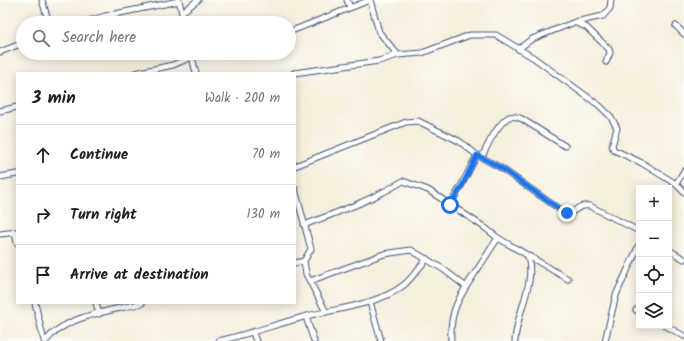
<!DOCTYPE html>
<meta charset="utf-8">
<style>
body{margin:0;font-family:Kalam,sans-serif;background:#f2f2f2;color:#202124}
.controls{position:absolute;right:12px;bottom:12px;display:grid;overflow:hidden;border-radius:0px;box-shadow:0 2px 10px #0003}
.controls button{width:36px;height:36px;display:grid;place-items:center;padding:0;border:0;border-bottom:1px solid #e0e0e0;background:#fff;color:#202124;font:20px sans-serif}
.stop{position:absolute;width:12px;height:12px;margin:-9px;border:3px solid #1a73e8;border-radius:50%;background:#fff}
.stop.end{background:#1a73e8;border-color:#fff;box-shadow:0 1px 4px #0008}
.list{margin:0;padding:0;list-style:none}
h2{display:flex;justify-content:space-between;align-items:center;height:52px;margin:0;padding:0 16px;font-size:17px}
h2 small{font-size:13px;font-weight:400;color:#757577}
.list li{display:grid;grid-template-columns:26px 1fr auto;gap:12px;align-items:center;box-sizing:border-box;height:60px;padding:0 16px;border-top:1px solid #e0e0e0}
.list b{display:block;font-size:15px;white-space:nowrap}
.list em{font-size:13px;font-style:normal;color:#757577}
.icon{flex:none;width:22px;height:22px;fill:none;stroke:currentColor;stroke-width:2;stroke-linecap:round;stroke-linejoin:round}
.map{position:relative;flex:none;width:684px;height:341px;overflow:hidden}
.search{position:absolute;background:#fff;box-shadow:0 2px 10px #0003;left:16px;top:16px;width:280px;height:44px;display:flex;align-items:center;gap:10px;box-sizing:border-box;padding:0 14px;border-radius:22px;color:#757577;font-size:15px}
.panel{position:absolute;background:#fff;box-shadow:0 2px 10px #0003;left:16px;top:72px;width:280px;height:232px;border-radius:0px}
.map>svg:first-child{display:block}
</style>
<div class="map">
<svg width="684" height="341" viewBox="0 0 684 341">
<rect width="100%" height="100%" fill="#fdfcf7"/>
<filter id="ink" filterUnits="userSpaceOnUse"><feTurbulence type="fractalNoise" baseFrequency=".025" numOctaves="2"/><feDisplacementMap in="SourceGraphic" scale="8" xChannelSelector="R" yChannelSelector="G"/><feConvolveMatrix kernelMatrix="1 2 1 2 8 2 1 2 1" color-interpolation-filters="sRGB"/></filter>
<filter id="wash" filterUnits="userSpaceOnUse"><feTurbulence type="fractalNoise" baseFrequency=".012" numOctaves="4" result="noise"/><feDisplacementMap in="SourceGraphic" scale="16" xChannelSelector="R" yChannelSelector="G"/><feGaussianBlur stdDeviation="0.9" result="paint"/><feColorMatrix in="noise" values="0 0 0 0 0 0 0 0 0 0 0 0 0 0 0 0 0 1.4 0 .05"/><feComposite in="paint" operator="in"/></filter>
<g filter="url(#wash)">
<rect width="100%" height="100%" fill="#f6efdd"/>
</g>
<g filter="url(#ink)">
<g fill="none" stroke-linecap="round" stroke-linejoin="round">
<g stroke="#3c4c71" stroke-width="7">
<g id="street">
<path d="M 42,0 L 49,23"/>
<path d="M 179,0 L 184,23"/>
<path d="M 347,0 L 350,7"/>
<path d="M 370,0 L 379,32 L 398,55"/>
<path d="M 182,12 L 198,0"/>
<path d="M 81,23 L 105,16 L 179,1"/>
<path d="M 576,23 L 586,27 L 609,49 L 610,53 L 606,62"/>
<path d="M 676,26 L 684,34"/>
<path d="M 289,32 L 370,0"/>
<path d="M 518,49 L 532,39 L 575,22 L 603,16 L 610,8 L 611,0"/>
<path d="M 0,52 L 23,43"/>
<path d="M 191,53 L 196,73"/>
<path d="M 135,73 L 173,65 L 201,53"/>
<path d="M 294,73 L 379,61 L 398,55 L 422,53 L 470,35 L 496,35 L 534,58 L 600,106 L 611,117 L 617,128 L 612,146 L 614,150 L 642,163 L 676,184 L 684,192"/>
<path d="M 0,111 L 17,107"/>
<path d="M 482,157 C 487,146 498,123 509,117 C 513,116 518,117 522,119 L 565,146"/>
<path d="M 295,166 L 406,122 L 418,121 L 459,141 L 477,155 L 501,168 L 562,211 C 577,217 573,204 590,206 L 639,231"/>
<path d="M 0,177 L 17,174"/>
<path d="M 676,184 L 684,171"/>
<path d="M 295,189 L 311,249 L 304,261 L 295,263"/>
<path d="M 450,205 L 461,186 L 477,155"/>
<path d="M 304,225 C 338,212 372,200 403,181 L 428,190 L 484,227 L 498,238 L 568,279"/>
<path d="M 15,232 L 17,243"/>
<path d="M 0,234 L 17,232"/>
<path d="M 669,250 L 684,259"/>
<path d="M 304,261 L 306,274 L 326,312"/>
<path d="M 310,281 L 384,254 L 411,250 L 443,269 L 465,286"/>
<path d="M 370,302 L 381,341"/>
<path d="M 35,303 L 44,341"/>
<path d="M 96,303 L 99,314"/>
<path d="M 636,310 L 639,312"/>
<path d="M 306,317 L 314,341"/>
<path d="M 666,326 L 684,336"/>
<path d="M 253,333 L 256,341"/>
<path d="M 46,341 C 65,315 113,311 142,303"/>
<path d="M 219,341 C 249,334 277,324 307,316 C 336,309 382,304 405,284 C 413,277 419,267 427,259"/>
<path d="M 451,341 C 449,308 462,293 479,267 C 485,258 491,248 498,238"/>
<path d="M 515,341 C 516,313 536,284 528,257"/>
<path d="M 605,341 L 616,295 L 639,245"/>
</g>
</g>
<use href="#street" stroke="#fff" stroke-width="5"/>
</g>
</g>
<g fill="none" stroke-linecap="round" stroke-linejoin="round" filter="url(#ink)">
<path stroke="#1a73e8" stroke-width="5" d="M 450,205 L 462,186 L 477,155 L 501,168 L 562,211 L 567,213"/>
</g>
</svg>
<div class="controls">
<button>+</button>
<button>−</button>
<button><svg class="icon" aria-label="locate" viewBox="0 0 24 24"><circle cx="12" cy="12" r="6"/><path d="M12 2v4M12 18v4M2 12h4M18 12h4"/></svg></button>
<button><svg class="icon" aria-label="layers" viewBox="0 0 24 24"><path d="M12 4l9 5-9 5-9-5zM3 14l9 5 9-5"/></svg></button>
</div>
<div class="stop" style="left:450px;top:205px"></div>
<div class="stop end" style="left:567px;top:213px"></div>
<div class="search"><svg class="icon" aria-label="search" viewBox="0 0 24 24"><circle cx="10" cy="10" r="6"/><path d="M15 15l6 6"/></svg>Search here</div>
<section class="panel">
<h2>3 min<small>Walk · 200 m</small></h2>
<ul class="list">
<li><svg class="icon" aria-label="ahead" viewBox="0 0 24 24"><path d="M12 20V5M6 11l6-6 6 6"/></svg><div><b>Continue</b></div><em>70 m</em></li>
<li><svg class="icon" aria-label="right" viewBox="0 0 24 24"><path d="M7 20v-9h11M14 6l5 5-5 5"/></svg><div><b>Turn right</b></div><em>130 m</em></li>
<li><svg class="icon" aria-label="arrive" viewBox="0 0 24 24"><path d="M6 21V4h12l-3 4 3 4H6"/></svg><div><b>Arrive at destination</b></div></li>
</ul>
</section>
</div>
